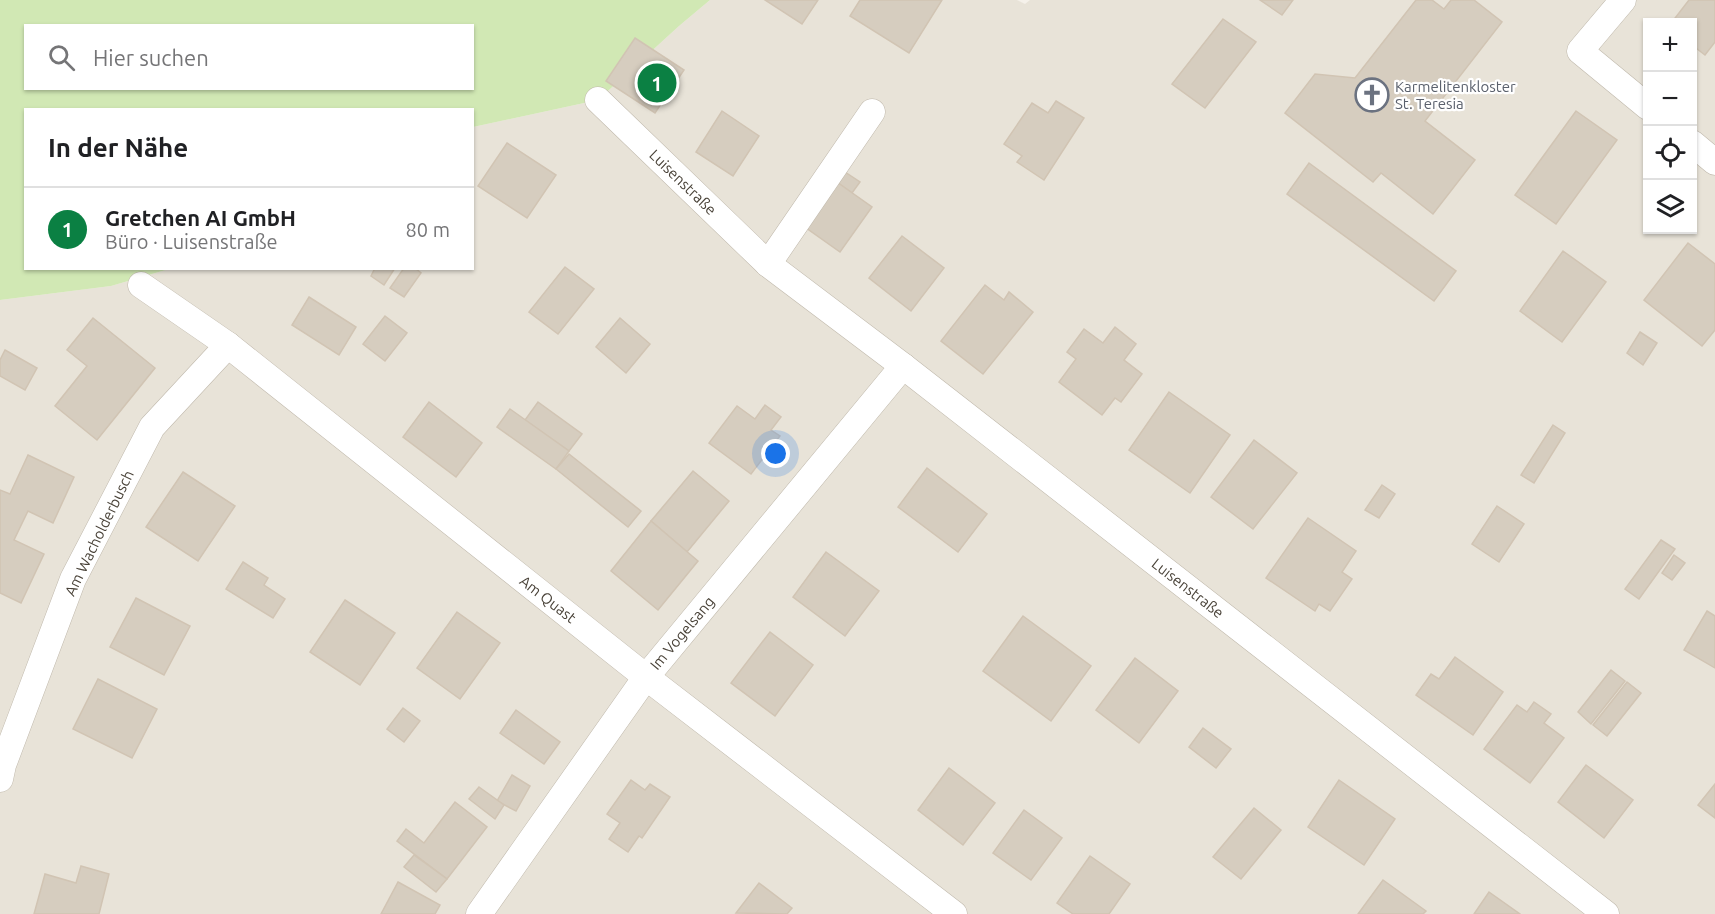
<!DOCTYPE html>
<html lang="de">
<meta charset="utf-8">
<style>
body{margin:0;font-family:Ubuntu,sans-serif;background:#f2f2f2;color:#202124}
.controls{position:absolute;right:18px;top:18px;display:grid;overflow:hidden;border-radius:0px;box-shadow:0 2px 4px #0004}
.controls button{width:54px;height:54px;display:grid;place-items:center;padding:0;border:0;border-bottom:2px solid #e0e0e0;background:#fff;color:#202124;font:30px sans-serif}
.you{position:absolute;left:776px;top:454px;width:21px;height:21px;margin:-15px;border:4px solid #fff;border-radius:50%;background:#1a73e8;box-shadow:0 0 0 9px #1a73e833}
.badge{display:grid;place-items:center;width:39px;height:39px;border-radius:50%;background:#0b8043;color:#fff;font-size:20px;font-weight:700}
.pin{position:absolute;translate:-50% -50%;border:3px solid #fff;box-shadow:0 2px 6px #0006}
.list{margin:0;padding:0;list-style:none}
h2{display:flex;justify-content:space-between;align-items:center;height:78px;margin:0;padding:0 24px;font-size:26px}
h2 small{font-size:20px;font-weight:400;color:#757577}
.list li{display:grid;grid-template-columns:39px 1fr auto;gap:18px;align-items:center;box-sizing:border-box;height:84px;padding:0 24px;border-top:2px solid #e0e0e0}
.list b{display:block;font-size:22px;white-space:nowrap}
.list p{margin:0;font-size:20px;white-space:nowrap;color:#757577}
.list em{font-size:20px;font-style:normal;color:#757577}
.icon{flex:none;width:33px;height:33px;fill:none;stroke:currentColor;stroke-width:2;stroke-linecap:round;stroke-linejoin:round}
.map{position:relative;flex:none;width:1715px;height:914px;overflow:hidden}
.search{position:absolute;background:#fff;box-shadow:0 2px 4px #0004;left:24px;top:24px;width:450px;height:66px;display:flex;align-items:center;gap:15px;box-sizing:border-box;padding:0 21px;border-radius:0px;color:#757577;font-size:22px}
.panel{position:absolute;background:#fff;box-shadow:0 2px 4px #0004;left:24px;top:108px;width:450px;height:162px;border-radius:0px}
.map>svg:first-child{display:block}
</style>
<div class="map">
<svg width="1715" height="914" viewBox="0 0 1715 914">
<rect width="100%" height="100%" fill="#f5f1ea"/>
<path fill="#e8e3d8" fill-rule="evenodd" d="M 710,0 L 1017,0 L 1025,4 L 1030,0 L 1715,0 L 1715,914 L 0,914 L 0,300 L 111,286 L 169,269 L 472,268 L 473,127 L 598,100 L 679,26 ZM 1648,22 L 1692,22 L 1692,230 L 1648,230 Z"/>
<path fill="#d1e8b4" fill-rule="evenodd" d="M 0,0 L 710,0 L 679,26 L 598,100 L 473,127 L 472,110 L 26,110 L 26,268 L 169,269 L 111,286 L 0,300 ZM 26,26 L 472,26 L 472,88 L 26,88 Z"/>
<g fill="#d6cdbf" stroke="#d1c4b3" stroke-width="1.5">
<path d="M 765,0 L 818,0 L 802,24 Z"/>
<path d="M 860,0 L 942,0 L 909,53 L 850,16 Z"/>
<path d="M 1260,0 L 1293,0 L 1282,15 Z"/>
<path d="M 1416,0 L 1432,0 L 1444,9 L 1451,0 L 1474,0 L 1502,22 L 1425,121 L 1475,160 L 1433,214 L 1381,173 L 1373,182 L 1285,113 L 1315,74 L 1355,78 Z"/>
<path d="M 1689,0 L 1715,0 L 1715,42 L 1705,55 L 1692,45 L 1692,22 L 1672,22 Z"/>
<path d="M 1223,19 L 1256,42 L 1205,108 L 1172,84 Z"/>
<path d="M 635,38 L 684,70 L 655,113 L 606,81 Z"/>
<path d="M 1056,101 L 1084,118 L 1044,180 L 1017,162 L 1022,156 L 1004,144 L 1032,103 L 1048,113 Z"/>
<path d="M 722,111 L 759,136 L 733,176 L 696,152 Z"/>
<path d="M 1576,111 L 1617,140 L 1556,224 L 1515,195 Z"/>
<path d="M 507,143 L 556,175 L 527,218 L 478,186 Z"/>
<path d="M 1309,163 L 1456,271 L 1434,301 L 1287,194 Z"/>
<path d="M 842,170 L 860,182 L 852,193 L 834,180 Z"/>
<path d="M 834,180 L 872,207 L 840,252 L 802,225 Z"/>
<path d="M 902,236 L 944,268 L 911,311 L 869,278 Z"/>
<path d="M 1688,243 L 1715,264 L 1715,330 L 1702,346 L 1644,300 Z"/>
<path d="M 1563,251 L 1606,282 L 1562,342 L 1520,311 Z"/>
<path d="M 565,267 L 594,289 L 558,334 L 529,312 Z"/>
<path d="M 375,268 L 395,268 L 384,285 L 371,276 Z"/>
<path d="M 404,268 L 415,268 L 421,273 L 404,297 L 390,288 Z"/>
<path d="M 985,285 L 1004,300 L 1009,292 L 1033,312 L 983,374 L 941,341 Z"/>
<path d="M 309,297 L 356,327 L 339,355 L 292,325 Z"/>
<path d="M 385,316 L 407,333 L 385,361 L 363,344 Z"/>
<path d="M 93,318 L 155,368 L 97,440 L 55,406 L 87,366 L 67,350 Z"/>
<path d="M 620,318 L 650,344 L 626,373 L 596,347 Z"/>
<path d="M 1115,327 L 1136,344 L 1124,360 L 1142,374 L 1121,402 L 1115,398 L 1102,415 L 1059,382 L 1076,359 L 1067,352 L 1084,329 L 1103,343 Z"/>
<path d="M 1640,332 L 1657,343 L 1643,365 L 1627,353 Z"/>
<path d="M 5,350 L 37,368 L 25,390 L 0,376 L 0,360 Z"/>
<path d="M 1169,392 L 1230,435 L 1190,493 L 1129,450 Z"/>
<path d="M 429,402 L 482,443 L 456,477 L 403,437 Z"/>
<path d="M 538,402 L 582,434 L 569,451 L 525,420 Z"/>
<path d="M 765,405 L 781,417 L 771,430 L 780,436 L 751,474 L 709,443 L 737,406 L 755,419 Z"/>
<path d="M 510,409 L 569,451 L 556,469 L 497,427 Z"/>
<path d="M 1553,425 L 1565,433 L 1534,483 L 1521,475 Z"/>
<path d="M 1254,440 L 1297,473 L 1253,529 L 1211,497 Z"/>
<path d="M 569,454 L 641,511 L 628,527 L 556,469 Z"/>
<path d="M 28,455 L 74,477 L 53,523 L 28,511 L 14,540 L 44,554 L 21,603 L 0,593 L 0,490 L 10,494 Z"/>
<path d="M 927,468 L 987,514 L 958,552 L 898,507 Z"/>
<path d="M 693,471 L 729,501 L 687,552 L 651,521 Z"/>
<path d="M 183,472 L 235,506 L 198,561 L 146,527 Z"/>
<path d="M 1382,485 L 1395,494 L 1379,518 L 1365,510 Z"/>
<path d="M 1497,506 L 1524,524 L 1499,562 L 1472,544 Z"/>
<path d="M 1308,518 L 1356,551 L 1342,572 L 1352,579 L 1330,611 L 1319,604 L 1315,611 L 1266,578 Z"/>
<path d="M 651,521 L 698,561 L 658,610 L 611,571 Z"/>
<path d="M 1661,540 L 1675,549 L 1639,599 L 1625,589 Z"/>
<path d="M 826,552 L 879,591 L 845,636 L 793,597 Z"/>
<path d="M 1674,555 L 1685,563 L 1672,580 L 1662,573 Z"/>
<path d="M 243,562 L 268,578 L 264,585 L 285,599 L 273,618 L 226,589 Z"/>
<path d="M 136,598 L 190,626 L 164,675 L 110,647 Z"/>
<path d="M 345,600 L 395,633 L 360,685 L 310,652 Z"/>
<path d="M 1707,611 L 1715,616 L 1715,668 L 1684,650 Z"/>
<path d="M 457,612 L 500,643 L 460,699 L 417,668 Z"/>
<path d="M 1023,616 L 1091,666 L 1051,721 L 983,671 Z"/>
<path d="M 770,632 L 813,665 L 775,716 L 731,683 Z"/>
<path d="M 1455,657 L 1503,692 L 1473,735 L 1416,695 L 1431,674 L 1439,679 Z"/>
<path d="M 1135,658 L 1178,691 L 1139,743 L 1096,710 Z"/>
<path d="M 1611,670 L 1625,681 L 1591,724 L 1578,712 Z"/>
<path d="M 98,679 L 157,709 L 132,758 L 73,729 Z"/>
<path d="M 1627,682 L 1641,693 L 1607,736 L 1593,725 Z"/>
<path d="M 1534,702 L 1551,714 L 1544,723 L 1564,738 L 1530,783 L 1484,749 L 1517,705 L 1527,712 Z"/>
<path d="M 403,708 L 420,721 L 404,742 L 387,729 Z"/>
<path d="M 516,710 L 560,742 L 544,764 L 500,733 Z"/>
<path d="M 1203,728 L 1231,749 L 1216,768 L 1189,747 Z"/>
<path d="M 1586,765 L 1633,800 L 1604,838 L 1558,802 Z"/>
<path d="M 949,768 L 995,803 L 963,845 L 918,810 Z"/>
<path d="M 512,775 L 530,786 L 516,811 L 497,801 Z"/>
<path d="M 631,780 L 645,790 L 650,784 L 670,797 L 642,838 L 639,836 L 628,852 L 609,839 L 620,823 L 607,814 Z"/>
<path d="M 1339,780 L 1395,819 L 1364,865 L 1308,827 Z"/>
<path d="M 1715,784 L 1715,818 L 1698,805 Z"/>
<path d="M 479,787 L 504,805 L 495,819 L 469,799 Z"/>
<path d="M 455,802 L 487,827 L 447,879 L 397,841 L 406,829 L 424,843 Z"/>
<path d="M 1254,808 L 1281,830 L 1241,879 L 1213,857 Z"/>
<path d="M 1024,810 L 1062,838 L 1031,880 L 993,853 Z"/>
<path d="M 414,855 L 447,879 L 436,892 L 404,867 Z"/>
<path d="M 1090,856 L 1130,884 L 1109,914 L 1073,914 L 1057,903 Z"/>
<path d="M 81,866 L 109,874 L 99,914 L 34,914 L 45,874 L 76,883 Z"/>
<path d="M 1383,880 L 1426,911 L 1423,914 L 1358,914 Z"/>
<path d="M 398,882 L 440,905 L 435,914 L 381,914 Z"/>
<path d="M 759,883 L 792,908 L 787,914 L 736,913 Z"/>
<path d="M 1489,892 L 1520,914 L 1474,914 Z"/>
</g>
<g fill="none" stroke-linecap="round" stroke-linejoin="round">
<g stroke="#c0b9ac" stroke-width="27">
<g id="minor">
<path d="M 1623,0 L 1580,51 L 1648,107"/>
<path d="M 598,100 L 768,264 L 903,366 L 1606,914"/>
<path d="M 1692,143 L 1715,162"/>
<path d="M 768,264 L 872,112"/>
<path d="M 141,285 L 228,345 L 646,677 L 954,914"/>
<path d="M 0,779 L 3,765 L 73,579 L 152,427 L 228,345"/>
<path d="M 479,914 L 646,677 L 903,366"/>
</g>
</g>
<use href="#minor" stroke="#fff" stroke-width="26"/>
</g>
<defs>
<g id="church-ring" transform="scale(1.725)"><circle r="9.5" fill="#fff" stroke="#6b7280" stroke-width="1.5"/><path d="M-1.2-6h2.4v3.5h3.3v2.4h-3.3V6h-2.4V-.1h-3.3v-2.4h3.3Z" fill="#6b7280"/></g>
</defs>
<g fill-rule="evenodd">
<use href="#church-ring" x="1372" y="95"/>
</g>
<g text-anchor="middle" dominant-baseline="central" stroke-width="4.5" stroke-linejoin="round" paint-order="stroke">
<g font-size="15" fill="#5b616d" stroke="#fff" text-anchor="start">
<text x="1395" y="86">Karmelitenkloster<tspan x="1395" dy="17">St. Teresia</tspan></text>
</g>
<g font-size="15" fill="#494238" stroke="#fff">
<text transform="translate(683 182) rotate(44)">Luisenstraße</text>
<text transform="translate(99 533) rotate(-64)">Am Wacholderbusch</text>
<text transform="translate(1188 588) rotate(38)">Luisenstraße</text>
<text transform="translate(548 599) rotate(38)">Am Quast</text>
<text transform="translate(682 633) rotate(-50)">Im Vogelsang</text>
</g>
</g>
</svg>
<div class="controls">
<button>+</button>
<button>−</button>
<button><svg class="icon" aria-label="locate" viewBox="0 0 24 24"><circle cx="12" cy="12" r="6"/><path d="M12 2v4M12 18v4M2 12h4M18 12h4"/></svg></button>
<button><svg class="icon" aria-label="layers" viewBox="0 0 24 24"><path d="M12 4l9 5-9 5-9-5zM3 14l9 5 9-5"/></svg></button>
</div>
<div class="you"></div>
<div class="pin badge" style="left:657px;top:83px">1</div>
<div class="search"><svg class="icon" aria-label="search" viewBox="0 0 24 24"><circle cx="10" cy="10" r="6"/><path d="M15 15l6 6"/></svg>Hier suchen</div>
<section class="panel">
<h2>In der Nähe<small></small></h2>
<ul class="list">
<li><span class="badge">1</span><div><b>Gretchen AI GmbH</b><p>Büro · Luisenstraße</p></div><em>80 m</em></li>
</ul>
</section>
</div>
